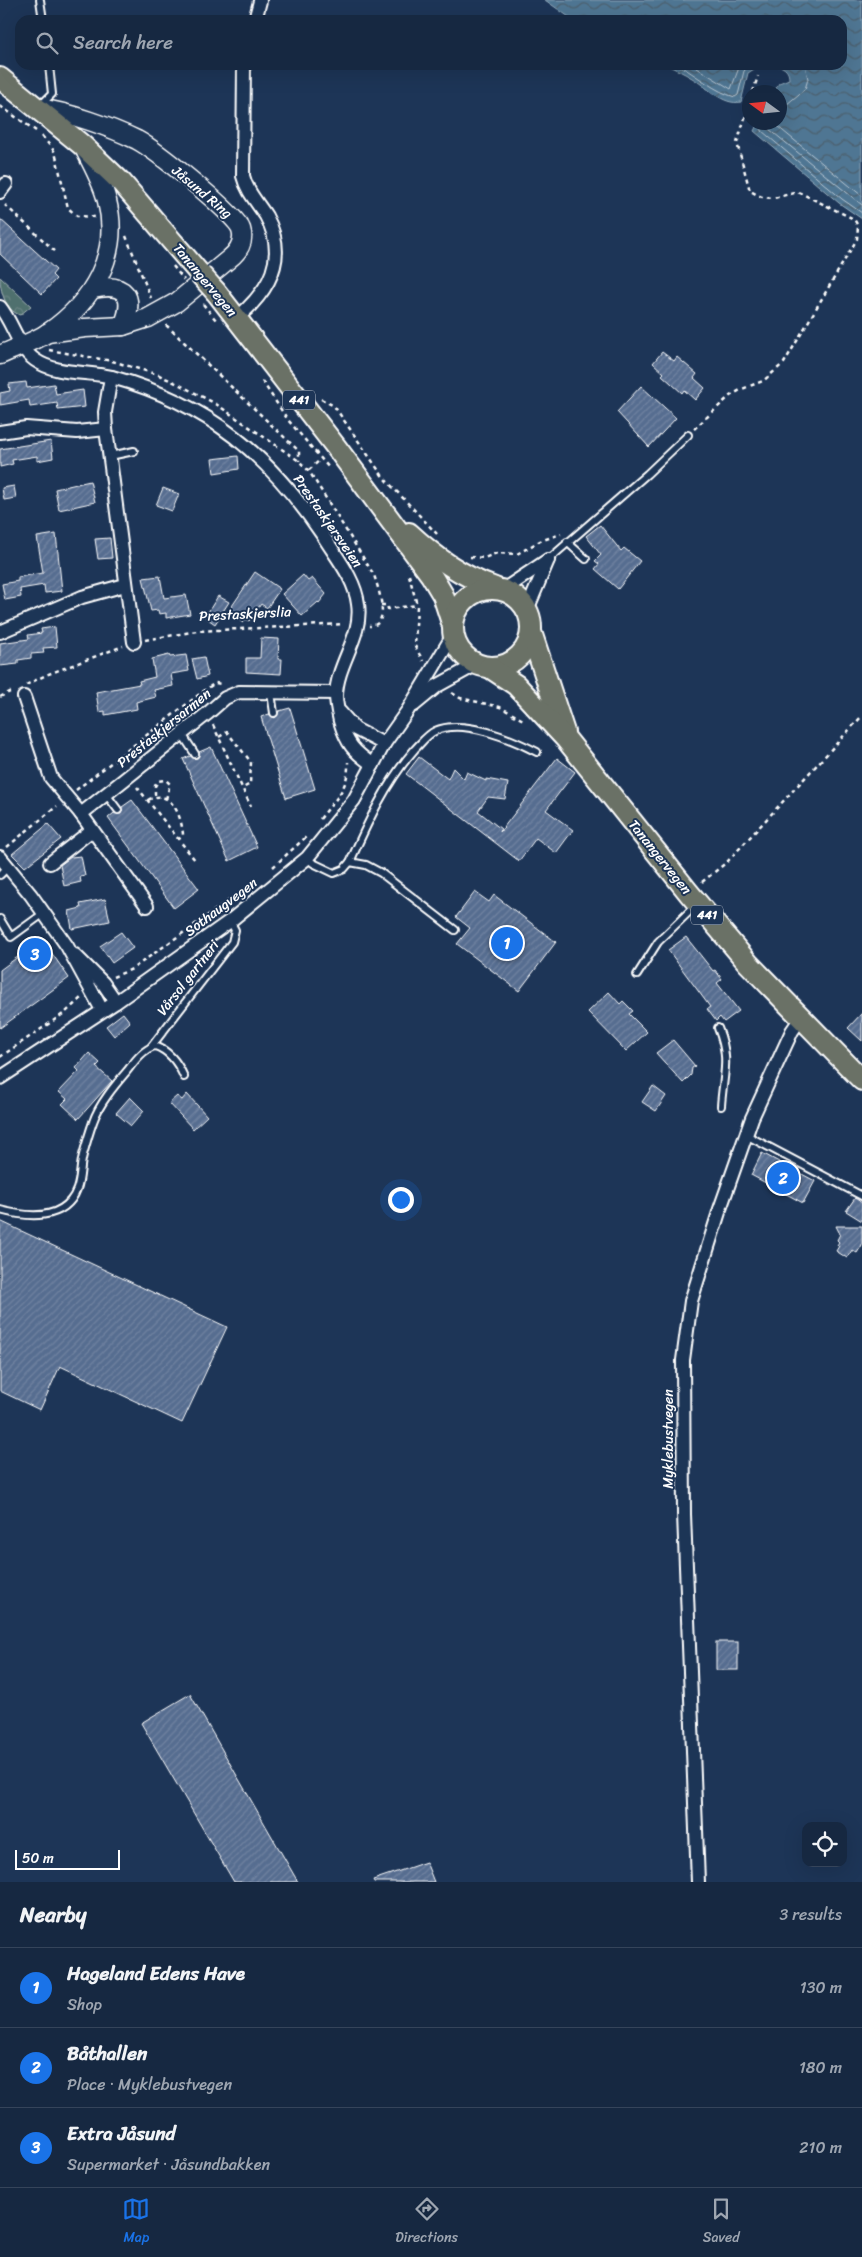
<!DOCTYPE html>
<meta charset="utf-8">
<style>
body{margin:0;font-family:Sriracha,sans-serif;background:#1f3048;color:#f1f3f6}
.controls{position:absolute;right:15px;bottom:15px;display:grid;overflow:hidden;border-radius:10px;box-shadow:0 5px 20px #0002}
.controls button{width:45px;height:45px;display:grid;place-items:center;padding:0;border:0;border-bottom:1px solid #35445a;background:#162841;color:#f1f3f6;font:25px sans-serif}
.compass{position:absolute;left:742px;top:85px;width:45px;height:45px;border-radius:50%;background:#162841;box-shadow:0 5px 20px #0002;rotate:285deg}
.scale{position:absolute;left:15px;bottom:12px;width:105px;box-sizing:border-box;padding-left:5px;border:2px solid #fff;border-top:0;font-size:14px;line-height:18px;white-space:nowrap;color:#fff;-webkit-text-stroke:4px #1d3557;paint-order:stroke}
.you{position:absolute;left:400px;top:1199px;width:18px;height:18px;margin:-12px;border:4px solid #fff;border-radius:50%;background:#1a73e8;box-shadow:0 0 0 8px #1a73e833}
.badge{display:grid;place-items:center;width:32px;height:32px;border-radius:50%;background:#1a73e8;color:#fff;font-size:16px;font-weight:700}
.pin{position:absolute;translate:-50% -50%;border:2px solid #fff;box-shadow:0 1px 5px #0006}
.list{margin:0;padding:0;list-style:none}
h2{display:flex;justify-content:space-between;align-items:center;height:65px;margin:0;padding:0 20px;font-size:21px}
h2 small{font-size:16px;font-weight:400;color:#9ea6b1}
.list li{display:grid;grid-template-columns:32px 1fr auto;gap:15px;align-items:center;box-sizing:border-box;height:80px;padding:0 20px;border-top:1px solid #35445a}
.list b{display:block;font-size:19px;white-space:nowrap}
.list p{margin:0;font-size:16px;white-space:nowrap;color:#9ea6b1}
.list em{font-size:16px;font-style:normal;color:#9ea6b1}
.icon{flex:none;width:28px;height:28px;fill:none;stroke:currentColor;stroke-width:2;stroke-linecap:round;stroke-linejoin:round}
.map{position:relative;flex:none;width:862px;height:1882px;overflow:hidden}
.search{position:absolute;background:#162841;box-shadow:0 5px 20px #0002;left:15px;right:15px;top:15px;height:55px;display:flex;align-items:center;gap:12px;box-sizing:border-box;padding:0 18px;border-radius:15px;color:#9ea6b1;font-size:19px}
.sheet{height:305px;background:#162841}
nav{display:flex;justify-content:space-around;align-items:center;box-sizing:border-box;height:70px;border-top:1px solid #35445a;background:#162841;font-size:14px;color:#9ea6b1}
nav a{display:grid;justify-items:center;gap:2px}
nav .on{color:#1a73e8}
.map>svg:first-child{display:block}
</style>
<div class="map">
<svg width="862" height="1882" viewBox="0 0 862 1882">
<defs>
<pattern id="park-crowns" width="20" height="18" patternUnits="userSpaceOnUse" patternTransform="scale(1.25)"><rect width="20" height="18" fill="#506f6e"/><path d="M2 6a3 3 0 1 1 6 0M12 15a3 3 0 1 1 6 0" fill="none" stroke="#6a8584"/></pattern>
<pattern id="water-waves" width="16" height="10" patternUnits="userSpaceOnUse" patternTransform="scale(1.25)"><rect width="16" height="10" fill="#4f7693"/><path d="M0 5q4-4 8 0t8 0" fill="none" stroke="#4d5f6c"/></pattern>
<pattern id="building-hatch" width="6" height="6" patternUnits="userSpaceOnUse" patternTransform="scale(1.25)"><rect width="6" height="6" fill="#576d90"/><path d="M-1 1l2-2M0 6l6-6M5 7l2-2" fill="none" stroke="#7083a1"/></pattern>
</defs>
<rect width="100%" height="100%" fill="#1d3557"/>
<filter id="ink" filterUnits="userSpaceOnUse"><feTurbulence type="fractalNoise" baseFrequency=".02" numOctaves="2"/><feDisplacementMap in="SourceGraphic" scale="10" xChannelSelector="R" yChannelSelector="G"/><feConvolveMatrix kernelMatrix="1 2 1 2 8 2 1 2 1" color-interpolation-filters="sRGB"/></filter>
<g filter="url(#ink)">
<path fill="url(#park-crowns)" stroke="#a8b7b6" d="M 0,277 L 31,306 L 20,315 C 5,310 0,290 0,277 Z"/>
<g fill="url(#water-waves)" stroke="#95adbe">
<path d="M 545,0 L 862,0 L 862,219 L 839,203 L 754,131 L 758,123 L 780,122 L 780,92 L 774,92 L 779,83 L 789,79 C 789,71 785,68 778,65 L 842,65 L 842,20 L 568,20 L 569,17 Z"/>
<path d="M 667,65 L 760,65 L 748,73 L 741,102 C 723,106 706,86 692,78 C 684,73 675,69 667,65 Z"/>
</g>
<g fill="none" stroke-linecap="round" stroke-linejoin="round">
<g stroke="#b9c8d4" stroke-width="1">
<path d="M 678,65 C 697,75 715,92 735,97 L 738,95 L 744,71 L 750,65"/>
<path d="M 692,65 L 731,89 L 740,65"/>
<path d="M 780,110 L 805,89 L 808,79 L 805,65"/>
<path d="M 762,122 L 762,131 L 842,199 L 862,213"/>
<path d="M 768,122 L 769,129 L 862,205"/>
<path d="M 776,122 L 777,126 L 862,196"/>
</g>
</g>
<g fill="url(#building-hatch)" stroke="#fff">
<path d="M 0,219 L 56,270 L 52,275 L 56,279 L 42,294 L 0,254 Z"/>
<path d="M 662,352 L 674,361 L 677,357 L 697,374 L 694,378 L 705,388 L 695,400 L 684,390 L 682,393 L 662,375 L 664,373 L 653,363 Z"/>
<path d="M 26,382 L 27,388 L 54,384 L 56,394 L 83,390 L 85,407 L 58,410 L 57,403 L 30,407 L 29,400 L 0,405 L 0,393 L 10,391 L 9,384 Z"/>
<path d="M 641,386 L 676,418 L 649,447 L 617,412 Z"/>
<path d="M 51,441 L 53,458 L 37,461 L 37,456 L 12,460 L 13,464 L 0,467 L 0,449 Z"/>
<path d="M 238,456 L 239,469 L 214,473 L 212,459 Z"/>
<path d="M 90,481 L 95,502 L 59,510 L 55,489 Z"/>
<path d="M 14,486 L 16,498 L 4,500 L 2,488 Z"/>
<path d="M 163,488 L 179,494 L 172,511 L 156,505 Z"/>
<path d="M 600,525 L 621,551 L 624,548 L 640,561 L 618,589 L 595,569 L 599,564 L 595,561 L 601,555 L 586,536 Z"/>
<path d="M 56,534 L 62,591 L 45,593 L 44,585 L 20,589 L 21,597 L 5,600 L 2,584 L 18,581 L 18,577 L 43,573 L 37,537 Z"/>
<path d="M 110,538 L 112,558 L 98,559 L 95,539 Z"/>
<path d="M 255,572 L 280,589 L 267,608 L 261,604 L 249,621 L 246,619 L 243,623 L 228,612 Z"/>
<path d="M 303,575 L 308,581 L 312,578 L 326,594 L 319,603 L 318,602 L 302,616 L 282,594 Z"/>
<path d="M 160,576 L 164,598 L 186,595 L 190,614 L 166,618 L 166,613 L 159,614 L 158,610 L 151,611 L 143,578 Z"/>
<path d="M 218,596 L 229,602 L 215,624 L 205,617 Z"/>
<path d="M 55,627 L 57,647 L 43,648 L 44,653 L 31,654 L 31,658 L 18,660 L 18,664 L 0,666 L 0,643 L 29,639 L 28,635 L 42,633 L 41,629 Z"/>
<path d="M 261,638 L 279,639 L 278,659 L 282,659 L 281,674 L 246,672 L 246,658 L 260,658 Z"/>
<path d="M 169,655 L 170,657 L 186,655 L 189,671 L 171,674 L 173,686 L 154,690 L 156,697 L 136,702 L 137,709 L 105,715 L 105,711 L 99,712 L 96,692 L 140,684 L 139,681 L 155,677 L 152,659 Z"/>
<path d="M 204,657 L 208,676 L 197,679 L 192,659 Z"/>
<path d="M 290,708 L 315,789 L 286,798 L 261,717 L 269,714 L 275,718 L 279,711 Z"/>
<path d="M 211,747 L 257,847 L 229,861 L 183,759 L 190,756 L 197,758 L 199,752 Z"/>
<path d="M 419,757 L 448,779 L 453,768 L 464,779 L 467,772 L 486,781 L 486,779 L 508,783 L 505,799 L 488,797 L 478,811 L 501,829 L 500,832 L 557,758 L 575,772 L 546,810 L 573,830 L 556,853 L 536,838 L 519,861 L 406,774 Z"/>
<path d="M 132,800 L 199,889 L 174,908 L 108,818 L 114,813 L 121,814 L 122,807 Z"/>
<path d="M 48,824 L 61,839 L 25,867 L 12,854 Z"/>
<path d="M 81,856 L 85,876 L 80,877 L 81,882 L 64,886 L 60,865 L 71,857 Z"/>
<path d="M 475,892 L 489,902 L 494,895 L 556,942 L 519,991 L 457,944 L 470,928 L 456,917 Z"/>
<path d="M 105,899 L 110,921 L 72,929 L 69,911 L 81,908 L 80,904 Z"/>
<path d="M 121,932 L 133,948 L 112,963 L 100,946 Z"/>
<path d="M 686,937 L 713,971 L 715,970 L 722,979 L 717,983 L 739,1011 L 724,1022 L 720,1017 L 716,1021 L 707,1009 L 710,1007 L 668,950 Z"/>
<path d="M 42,939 L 69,978 L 0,1028 L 0,970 Z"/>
<path d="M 609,992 L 620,1004 L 623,1001 L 633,1011 L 629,1014 L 647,1032 L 626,1051 L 588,1012 Z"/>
<path d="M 123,1013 L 130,1022 L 114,1036 L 106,1026 Z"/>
<path d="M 862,1013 L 862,1041 L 848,1028 Z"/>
<path d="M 673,1040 L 695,1066 L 692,1068 L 691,1075 L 683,1083 L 656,1053 Z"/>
<path d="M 89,1053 L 100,1063 L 96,1067 L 112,1081 L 78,1119 L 62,1104 L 67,1099 L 59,1092 L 79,1071 L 76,1068 Z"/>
<path d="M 653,1086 L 666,1096 L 656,1111 L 642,1102 Z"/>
<path d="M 187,1094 L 207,1116 L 193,1129 L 169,1103 L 177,1096 L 182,1100 Z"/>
<path d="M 130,1097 L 144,1111 L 131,1126 L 116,1113 Z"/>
<path d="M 762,1153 L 815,1181 L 803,1203 L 751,1175 Z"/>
<path d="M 855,1198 L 862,1203 L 862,1221 L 846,1211 Z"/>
<path d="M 0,1221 L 227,1327 L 182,1423 L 60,1366 L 40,1410 L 0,1391 Z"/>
<path d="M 836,1226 L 862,1226 L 862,1245 L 857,1253 L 852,1250 L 847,1258 L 836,1251 L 839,1246 L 837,1245 L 839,1242 L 837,1240 L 840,1234 Z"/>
<rect x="716" y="1642" width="22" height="28"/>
<path d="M 190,1694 L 298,1882 L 234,1882 L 141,1723 Z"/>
<path d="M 426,1862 L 434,1882 L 374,1882 L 373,1880 Z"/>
</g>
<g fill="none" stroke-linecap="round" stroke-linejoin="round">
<g stroke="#fff" stroke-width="10">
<g id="service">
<path d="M 40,0 L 43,20"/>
<path d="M 41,105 L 52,94 L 49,65"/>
<path d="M 110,456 L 134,451"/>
<path d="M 567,542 L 586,559"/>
<path d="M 548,560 L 647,474 L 688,435"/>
<path d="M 271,693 L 274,713"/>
<path d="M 182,734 L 195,754"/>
<path d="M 106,794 L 118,810"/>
<path d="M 307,858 L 313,863 L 334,873 L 344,869 L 350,862 L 366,865 L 381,873 L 455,930"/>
<path d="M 350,862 C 368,822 386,782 415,749 C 421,743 428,734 435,731 C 463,718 512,739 537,752"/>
<path d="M 0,875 L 8,867"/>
<path d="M 0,919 L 11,937 L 44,913"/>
<path d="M 637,975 L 658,942 L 696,905"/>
<path d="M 718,1028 C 731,1060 723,1074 721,1106"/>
<path d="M 151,1047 L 232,942 L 235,930 L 230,921"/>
<path d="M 746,1135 L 862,1196"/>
<path d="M 0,1210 C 26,1217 65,1222 77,1189 C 81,1178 80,1166 83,1155 C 86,1144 89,1133 93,1122 C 99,1104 115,1085 127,1071 C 134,1062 143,1049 155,1046 C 170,1051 178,1063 184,1077"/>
</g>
</g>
<g stroke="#fff" stroke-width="16">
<g id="minor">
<path d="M 255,20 L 260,1"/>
<path d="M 0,192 L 6,184"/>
<path d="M 0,307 C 13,323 18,348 35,360 C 56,375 88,371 112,377 C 209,404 269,455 324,537 C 337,558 355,579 358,604 C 363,636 337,663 336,695 C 336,704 338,712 340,721 C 347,744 353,751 373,765"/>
<path d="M 237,318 C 269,291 289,258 266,216 C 257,202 247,192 243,176 L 244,65"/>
<path d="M 111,377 L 105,412 L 106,429 L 134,642"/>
<path d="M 0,432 L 26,428 L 77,432 L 106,429"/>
<path d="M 503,590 L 548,560"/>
<path d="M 527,610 L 548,560"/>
<path d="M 0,632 L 82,597 L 125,585"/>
<path d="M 24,697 L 51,778 L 81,814 L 147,906"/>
<path d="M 414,705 L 437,686 L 477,664"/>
<path d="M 340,712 L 355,729 L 384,744"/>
<path d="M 81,814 L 208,713 L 225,698 L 239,692 L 336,693"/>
<path d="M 0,857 L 31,895 L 67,946 L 102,1010"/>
<path d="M 50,863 L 92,830"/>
<path d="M 75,955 L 103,983 L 116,1002"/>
<path d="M 0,1078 L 116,1002 L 230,921 L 307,858 L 354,800 L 384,744 L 408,710 L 453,635"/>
<path d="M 698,1882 L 684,1514 L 683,1360 L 691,1301 L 720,1209 L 752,1118 L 792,1031 L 801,1018"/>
</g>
</g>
<g stroke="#fff" stroke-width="21">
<g id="secondary">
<path d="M 38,108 C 68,112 110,127 137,140 C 154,149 236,214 241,229 C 245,242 238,252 229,259 L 177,302 L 148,318 L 123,326 L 85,328 L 47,333"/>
<path d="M 93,289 C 125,282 136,296 123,326"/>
<path d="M 0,355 C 16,348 34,342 49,332 C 92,302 121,255 107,201 C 103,184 94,168 86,152"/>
</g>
</g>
<g stroke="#fff" stroke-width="24">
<g id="primary">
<path d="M 0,78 L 82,145 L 122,183 L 200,274"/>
<path d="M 216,292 L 336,447 L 431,575 L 443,595 L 453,626"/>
<path d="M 409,533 C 435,557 461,576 495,588"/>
<circle cx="492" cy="628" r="39"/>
<path d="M 531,632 L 564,732"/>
<path d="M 489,667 L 516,685 L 566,739 L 689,893 L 748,963 L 862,1080"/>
</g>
</g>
<g stroke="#fff" stroke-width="2.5" stroke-dasharray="4 4" stroke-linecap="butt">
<path d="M 753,92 L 758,76"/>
<path d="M 0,106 L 36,131"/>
<path d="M 42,136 L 55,152 L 68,208 L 77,216 L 96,217"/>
<path d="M 5,205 L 57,253"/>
<path d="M 126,236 L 151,298"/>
<path d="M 166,325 L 299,451 L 299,461"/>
<path d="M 49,350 L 112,361 L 159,375 L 180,385 L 216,404 L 299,461 L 309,471 L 374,575 C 378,588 392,626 369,626"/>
<path d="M 262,381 L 288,420 L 330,469"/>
<path d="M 321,399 L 334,406 L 384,478 L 437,534"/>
<path d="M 694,429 L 730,396 L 742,389 L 763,381 L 784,363 L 857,239 L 858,226 L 854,219 L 798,192 L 774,198 L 762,197 L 750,191 L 737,143 L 750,102"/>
<path d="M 309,470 L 321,459"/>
<path d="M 470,557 L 484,558 L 497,553 L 517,554 L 540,541 L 561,534"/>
<path d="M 409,575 L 417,605 L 415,646 L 423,661"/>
<path d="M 381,605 L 387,605 L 388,609 L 417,605"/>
<path d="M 145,640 L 197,631 L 344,624"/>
<path d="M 26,685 L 46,675 L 123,646"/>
<path d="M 452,693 L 460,698 L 500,707 L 525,721"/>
<path d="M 0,697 L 12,691"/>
<path d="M 213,725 L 251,807"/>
<path d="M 219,737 L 227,732 L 251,762 L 250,784 L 243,788"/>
<path d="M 137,787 L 195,860"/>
<path d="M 76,790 L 201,693 L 215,683 L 222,684"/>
<path d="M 155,795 L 155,786 L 158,781 L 166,780 L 170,784 L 166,799"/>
<path d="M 148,800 C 171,787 182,817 183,835 L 179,839"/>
<path d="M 320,819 C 335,799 349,789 348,762"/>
<path d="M 7,847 L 57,806"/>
<path d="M 273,867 L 306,837"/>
<path d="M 702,882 L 727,862 L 862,716"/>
<path d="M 113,977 L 132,969 L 245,889"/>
<path d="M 0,1057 L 66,1012 L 81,998"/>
</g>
<use href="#service" stroke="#1d3557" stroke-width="6"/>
<use href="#minor" stroke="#1d3557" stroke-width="12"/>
<use href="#secondary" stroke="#1d3557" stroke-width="18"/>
<use href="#primary" stroke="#6a7166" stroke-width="20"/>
<g stroke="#fff" stroke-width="24" stroke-linecap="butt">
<path id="primary-bridge" d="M 200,274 L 216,292"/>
</g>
<g stroke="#fff" stroke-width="2.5" stroke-dasharray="4 4" stroke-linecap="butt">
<path d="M 173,266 L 184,280"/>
<path d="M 203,304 L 216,320"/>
</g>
<use href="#primary-bridge" stroke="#6a7166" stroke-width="20"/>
</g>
</g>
<g text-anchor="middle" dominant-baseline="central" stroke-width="4" stroke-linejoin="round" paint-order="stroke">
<g fill="#1d3557" stroke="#bbc2cd" stroke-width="1">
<rect x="283" y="390.5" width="32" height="19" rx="4"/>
<rect x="691" y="905.5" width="32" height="19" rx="4"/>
</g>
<g font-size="12" font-weight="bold" fill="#fff">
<text x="299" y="400">441</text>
<text x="707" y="915">441</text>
</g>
<g font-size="14" fill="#fff" stroke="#1d3557">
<text transform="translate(202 192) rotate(40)">Jåsund Ring</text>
<text transform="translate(205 280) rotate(50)">Tanangervegen</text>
<text transform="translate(328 521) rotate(55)">Prestaskjersveien</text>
<text transform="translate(245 614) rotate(-3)">Prestaskjerslia</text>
<text transform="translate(164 728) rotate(-39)">Prestaskjersarmen</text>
<text transform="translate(660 857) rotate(51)">Tanangervegen</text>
<text transform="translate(221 907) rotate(-37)">Sothaugvegen</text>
<text transform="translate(188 978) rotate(-52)">Vårsol gartneri</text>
<text transform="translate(668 1439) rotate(-90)">Myklebustvegen</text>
</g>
</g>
</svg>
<div class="controls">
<button><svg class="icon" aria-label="locate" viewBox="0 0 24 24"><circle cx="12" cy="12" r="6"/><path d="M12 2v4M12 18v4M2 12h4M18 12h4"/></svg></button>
</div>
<svg class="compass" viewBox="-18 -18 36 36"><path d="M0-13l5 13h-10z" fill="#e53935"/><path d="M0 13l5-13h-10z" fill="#9ea6b1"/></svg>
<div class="scale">50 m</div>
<div class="you"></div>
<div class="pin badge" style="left:507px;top:943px">1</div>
<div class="pin badge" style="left:783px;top:1178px">2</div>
<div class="pin badge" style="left:35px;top:954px">3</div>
<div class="search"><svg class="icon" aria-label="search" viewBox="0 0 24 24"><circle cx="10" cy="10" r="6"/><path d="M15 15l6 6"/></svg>Search here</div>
</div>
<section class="sheet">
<h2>Nearby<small>3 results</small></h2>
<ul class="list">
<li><span class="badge">1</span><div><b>Hageland Edens Have</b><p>Shop</p></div><em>130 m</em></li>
<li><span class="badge">2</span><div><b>Båthallen</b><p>Place · Myklebustvegen</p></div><em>180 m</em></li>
<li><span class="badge">3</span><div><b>Extra Jåsund</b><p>Supermarket · Jåsundbakken</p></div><em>210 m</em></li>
</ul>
</section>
<nav>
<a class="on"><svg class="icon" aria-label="map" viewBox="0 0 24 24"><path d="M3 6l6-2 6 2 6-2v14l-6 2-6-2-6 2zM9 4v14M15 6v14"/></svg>Map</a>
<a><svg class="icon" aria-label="directions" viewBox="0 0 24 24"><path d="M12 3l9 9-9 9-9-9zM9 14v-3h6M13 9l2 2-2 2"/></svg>Directions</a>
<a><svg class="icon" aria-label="saved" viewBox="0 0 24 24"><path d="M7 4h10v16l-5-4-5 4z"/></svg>Saved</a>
</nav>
